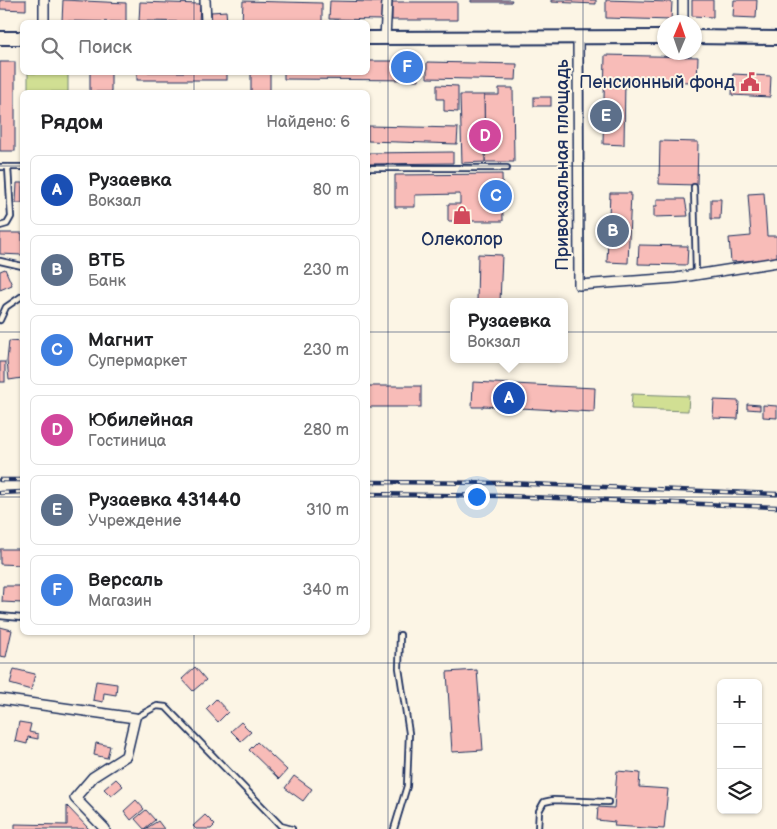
<!DOCTYPE html>
<html lang="ru">
<meta charset="utf-8">
<style>
body{margin:0;font-family:"Balsamiq Sans",sans-serif;background:#f6f6f6;color:#202124}
.controls{position:absolute;right:15px;bottom:15px;display:grid;overflow:hidden;border-radius:8px;box-shadow:0 1px 4px #0004}
.controls button{width:45px;height:45px;display:grid;place-items:center;padding:0;border:0;border-bottom:1px solid #e0e0e0;background:#fff;color:#202124;font:25px sans-serif}
.compass{position:absolute;left:657px;top:15px;width:45px;height:45px;border-radius:50%;background:#fff;box-shadow:0 1px 4px #0004;rotate:2deg}
.you{position:absolute;left:476px;top:496px;width:18px;height:18px;margin:-12px;border:4px solid #fff;border-radius:50%;background:#1a73e8;box-shadow:0 0 0 8px #1a73e833}
.badge{display:grid;place-items:center;width:32px;height:32px;border-radius:50%;background:#2563eb;color:#fff;font-size:16px;font-weight:700}
.pin{position:absolute;translate:-50% -50%;border:2px solid #fff;box-shadow:0 1px 5px #0006}
.popup{position:absolute;left:450px;top:298px;width:118px;height:65px;box-sizing:border-box;display:grid;place-content:center;border-radius:8px;background:#fff;filter:drop-shadow(0 1px 4px #0005);font-size:16px;white-space:nowrap;color:#757577}
.popup b{font-size:19px;color:#202124}
.popup::after{content:'';position:absolute;left:50%;top:100%;margin-left:-10px;border:10px solid transparent;border-top-color:#fff}
.list{margin:0;padding:0;list-style:none}
h2{display:flex;justify-content:space-between;align-items:center;height:65px;margin:0;padding:0 20px;font-size:21px}
h2 small{font-size:16px;font-weight:400;color:#757577}
.list li{display:grid;grid-template-columns:32px 1fr auto;gap:15px;align-items:center;box-sizing:border-box;height:70px;margin:0 10px 10px;padding:0 10px;border:1px solid #e0e0e0;border-radius:8px}
.list b{display:block;font-size:19px;white-space:nowrap}
.list p{margin:0;font-size:16px;white-space:nowrap;color:#757577}
.list em{font-size:16px;font-style:normal;color:#757577}
.icon{flex:none;width:28px;height:28px;fill:none;stroke:currentColor;stroke-width:2;stroke-linecap:round;stroke-linejoin:round}
.map{position:relative;flex:none;width:777px;height:829px;overflow:hidden}
.search{position:absolute;background:#fff;box-shadow:0 1px 4px #0004;left:20px;top:20px;width:350px;height:55px;display:flex;align-items:center;gap:12px;box-sizing:border-box;padding:0 18px;border-radius:8px;color:#757577;font-size:19px}
.panel{position:absolute;background:#fff;box-shadow:0 1px 4px #0004;left:20px;top:90px;width:350px;height:545px;border-radius:8px}
.map>svg:first-child{display:block}
</style>
<div class="map">
<svg width="777" height="829" viewBox="0 0 777 829">
<rect width="100%" height="100%" fill="#fcf5e5"/>
<filter id="ink" filterUnits="userSpaceOnUse"><feTurbulence type="fractalNoise" baseFrequency=".02" numOctaves="2"/><feDisplacementMap in="SourceGraphic" scale="10" xChannelSelector="R" yChannelSelector="G"/><feConvolveMatrix kernelMatrix="1 2 1 2 8 2 1 2 1" color-interpolation-filters="sRGB"/></filter>
<g filter="url(#ink)">
<g fill="#d1df93" stroke="#768778">
<rect x="28" y="73" width="40" height="19"/>
<path d="M 632,394 L 689,396 L 688,411 L 631,409 Z"/>
</g>
<g fill="#f8bcb8" stroke="#1b2f5e">
<path d="M 0,0 L 26,0 L 26,10 L 0,9 Z"/>
<path d="M 63,0 L 126,3 L 126,22 L 62,21 Z"/>
<path d="M 471,0 L 512,0 L 511,2 L 471,2 Z"/>
<path d="M 551,0 L 596,0 L 596,4 L 551,2 Z"/>
<path d="M 606,0 L 672,2 L 671,20 L 606,18 Z"/>
<path d="M 692,0 L 713,0 L 713,17 L 692,16 Z"/>
<path d="M 734,0 L 757,0 L 756,18 L 733,17 Z"/>
<path d="M 243,1 L 322,3 L 322,22 L 242,22 Z"/>
<path d="M 330,1 L 382,2 L 382,20 L 329,19 Z"/>
<path d="M 140,2 L 200,4 L 199,22 L 139,21 Z"/>
<rect x="392" y="2" width="65" height="18"/>
<path d="M 226,11 L 227,22 L 212,22 L 211,12 Z"/>
<path d="M 605,55 L 698,57 L 697,82 L 625,81 L 624,145 L 603,144 Z"/>
<path d="M 368,61 L 419,61 L 419,80 L 284,79 L 284,72 L 368,72 Z"/>
<rect x="0" y="62" width="15" height="89"/>
<path d="M 427,62 L 517,64 L 516,80 L 427,78 Z"/>
<rect x="90" y="72" width="21" height="20"/>
<rect x="137" y="72" width="90" height="8"/>
<rect x="251" y="72" width="19" height="20"/>
<path d="M 733,74 L 771,76 L 770,97 L 732,95 Z"/>
<path d="M 437,85 L 458,86 L 458,112 L 444,111 L 444,99 L 437,99 Z"/>
<path d="M 499,88 L 513,88 L 514,162 L 485,162 L 484,95 L 499,95 Z"/>
<path d="M 460,95 L 484,95 L 485,162 L 462,163 Z"/>
<rect x="534" y="97" width="17" height="9"/>
<path d="M 368,126 L 458,128 L 457,144 L 368,141 Z"/>
<path d="M 660,141 L 698,142 L 697,185 L 659,184 Z"/>
<path d="M 453,152 L 453,163 L 368,164 L 368,153 Z"/>
<path d="M 502,174 L 503,221 L 448,221 L 448,204 L 460,204 L 460,194 L 415,195 L 415,207 L 395,207 L 395,175 Z"/>
<path d="M 17,183 L 22,183 L 22,203 L 16,203 Z"/>
<path d="M 610,193 L 631,193 L 628,263 L 607,262 Z"/>
<path d="M 764,193 L 767,236 L 777,236 L 777,259 L 731,262 L 729,238 L 751,236 L 748,194 Z"/>
<path d="M 657,199 L 685,199 L 688,216 L 654,217 L 654,206 L 657,206 Z"/>
<path d="M 711,199 L 721,199 L 720,219 L 711,219 Z"/>
<path d="M 0,233 L 22,233 L 22,255 L 0,254 Z"/>
<path d="M 639,245 L 688,246 L 687,265 L 638,264 Z"/>
<path d="M 478,254 L 502,255 L 500,302 L 477,302 Z"/>
<path d="M 5,269 L 12,285 L 0,290 L 0,271 Z"/>
<path d="M 9,341 L 22,342 L 22,378 L 9,380 L 7,361 Z"/>
<rect x="0" y="362" width="5" height="20"/>
<path d="M 473,382 L 595,388 L 594,412 L 483,406 L 483,407 L 472,407 Z"/>
<rect x="368" y="386" width="53" height="21"/>
<path d="M 714,400 L 739,401 L 738,419 L 713,418 Z"/>
<path d="M 747,404 L 760,405 L 760,410 L 747,409 Z"/>
<path d="M 763,405 L 777,406 L 777,418 L 763,417 Z"/>
<path d="M 0,549 L 22,549 L 22,565 L 0,564 Z"/>
<path d="M 3,586 L 22,586 L 22,603 L 2,602 Z"/>
<path d="M 0,627 L 12,630 L 6,657 L 0,656 Z"/>
<path d="M 195,667 L 206,680 L 193,691 L 182,679 Z"/>
<path d="M 14,669 L 35,674 L 31,690 L 10,684 Z"/>
<path d="M 477,670 L 483,750 L 452,752 L 447,672 Z"/>
<path d="M 96,681 L 117,684 L 116,695 L 104,693 L 103,702 L 93,700 Z"/>
<path d="M 216,699 L 228,712 L 218,722 L 206,709 Z"/>
<path d="M 19,722 L 31,724 L 29,732 L 38,734 L 38,739 L 28,737 L 27,744 L 15,741 Z"/>
<path d="M 241,722 L 251,732 L 241,741 L 231,731 Z"/>
<path d="M 257,742 L 287,770 L 279,779 L 249,750 Z"/>
<path d="M 96,743 L 110,746 L 107,758 L 94,755 Z"/>
<path d="M 617,771 L 640,773 L 639,787 L 668,789 L 664,829 L 614,826 L 615,822 L 597,820 L 598,807 L 614,808 Z"/>
<path d="M 294,776 L 312,789 L 303,801 L 285,788 Z"/>
<path d="M 116,779 L 123,786 L 111,796 L 104,789 Z"/>
<path d="M 136,800 L 144,809 L 131,820 L 124,811 Z"/>
<path d="M 67,806 L 89,829 L 15,829 L 15,824 L 67,825 Z"/>
<path d="M 146,810 L 155,820 L 144,829 L 135,819 Z"/>
<path d="M 205,815 L 215,825 L 211,829 L 196,829 L 193,826 Z"/>
<path d="M 158,821 L 164,829 L 145,829 Z"/>
</g>
<g fill="none" stroke-linecap="round" stroke-linejoin="round">
<g stroke="#1b2f5e" stroke-width="8">
<g id="lane">
<path d="M 0,167 L 22,167"/>
<path d="M 368,168 L 507,168"/>
<path d="M 694,187 L 696,274"/>
<path d="M 0,226 L 7,224 L 11,217 L 8,167"/>
<path d="M 0,261 L 22,266"/>
<path d="M 0,320 L 6,307 L 22,296"/>
<path d="M 0,616 L 22,618"/>
<path d="M 135,718 L 157,706 L 166,707 L 281,826 L 292,829"/>
<path d="M 394,829 L 407,786 L 409,733 L 399,668 L 400,635"/>
<path d="M 538,829 L 539,811 L 544,802 L 553,800 L 608,802"/>
</g>
</g>
<g stroke="#1b2f5e" stroke-width="12">
<g id="street">
<path d="M 205,0 L 206,22"/>
<path d="M 683,0 L 683,22"/>
<path d="M 44,22 L 44,0"/>
<path d="M 578,37 L 579,285 L 676,278 L 777,262"/>
<path d="M 385,38 L 387,0"/>
<path d="M 0,699 L 135,718 L 126,756 L 93,777 L 75,798 L 105,829"/>
</g>
</g>
<g stroke="#1b2f5e" stroke-width="16">
<g id="secondary">
<path d="M 694,37 L 777,38"/>
<path d="M 0,38 L 22,38"/>
<path d="M 368,38 L 664,37"/>
</g>
</g>
<use href="#lane" stroke="#fcf5e5" stroke-width="4.5"/>
<use href="#street" stroke="#fcf5e5" stroke-width="9"/>
<use href="#secondary" stroke="#fcf5e5" stroke-width="12"/>
<g stroke="#1b2f5e" stroke-width="4.5">
<g id="rail">
<path d="M 0,480 L 22,480"/>
<path d="M 368,482 L 506,483 L 777,494"/>
<path d="M 0,493 L 22,492"/>
<path d="M 368,494 L 505,496 L 777,507"/>
</g>
</g>
<use href="#rail" stroke="#fcf5e5" stroke-width="2.5" stroke-dasharray="8" stroke-linecap="butt"/>
</g>
</g>
<path fill="none" stroke="#1b2f5e" stroke-width="1" stroke-opacity="0.55" d="M 194,0 L 194,22M 388,0 L 388,829M 583,0 L 583,829M 194,72 L 194,92M 0,166 L 22,166M 368,166 L 777,166M 0,332 L 22,332M 368,332 L 777,332M 0,497 L 22,497M 368,497 L 777,497M 194,632 L 194,829M 0,663 L 777,663"/>
<defs>
<g id="civic-bare" transform="scale(1.5)"><path d="M-.6-6.5H3V-4.5H.6V-3L4-1V1h2V6H-6V1h2V-1L-.6-3ZM-1.2 2.5V6h2.4V2.5Z" fill="#d1495b" stroke="#fcf5e5" stroke-width="2.5" paint-order="stroke"/></g>
<g id="shop-bare" transform="scale(1.5)"><path d="M-5-2.5h2.3a2.7 3.5 0 0 1 5.4 0H5L5.5 6h-11ZM-1.5-2.5h3a1.5 2.3 0 0 0-3 0Z" fill="#d1495b" stroke="#fcf5e5" stroke-width="2.5" paint-order="stroke"/></g>
</defs>
<g fill-rule="evenodd">
<use href="#civic-bare" x="750" y="82"/>
<use href="#shop-bare" x="462" y="215"/>
</g>
<g text-anchor="middle" dominant-baseline="central" stroke-width="4" stroke-linejoin="round" paint-order="stroke">
<g font-size="18" fill="#1b2f5e" stroke="#fcf5e5" text-anchor="end">
<text x="735" y="82">Пенсионный фонд</text>
<text x="462" y="239" text-anchor="middle">Олеколор</text>
</g>
<g font-size="18" fill="#1b2f5e" stroke="#fcf5e5">
<text transform="translate(562 165) rotate(-90)">Привокзальная площадь</text>
</g>
</g>
</svg>
<div class="controls">
<button>+</button>
<button>−</button>
<button><svg class="icon" aria-label="layers" viewBox="0 0 24 24"><path d="M12 4l9 5-9 5-9-5zM3 14l9 5 9-5"/></svg></button>
</div>
<svg class="compass" viewBox="-18 -18 36 36"><path d="M0-13l5 13h-10z" fill="#e53935"/><path d="M0 13l5-13h-10z" fill="#757577"/></svg>
<div class="you"></div>
<div class="pin badge" style="left:509px;top:398px;background:#1a4fb4">A</div>
<div class="popup"><b>Рузаевка</b>Вокзал</div>
<div class="pin badge" style="left:613px;top:231px;background:#5c6f8a">B</div>
<div class="pin badge" style="left:496px;top:196px;background:#3f7fe0">C</div>
<div class="pin badge" style="left:485px;top:136px;background:#d1479c">D</div>
<div class="pin badge" style="left:606px;top:116px;background:#5c6f8a">E</div>
<div class="pin badge" style="left:407px;top:67px;background:#3f7fe0">F</div>
<div class="search"><svg class="icon" aria-label="search" viewBox="0 0 24 24"><circle cx="10" cy="10" r="6"/><path d="M15 15l6 6"/></svg>Поиск</div>
<section class="panel">
<h2>Рядом<small>Найдено: 6</small></h2>
<ul class="list">
<li><span class="badge" style="background:#1a4fb4">A</span><div><b>Рузаевка</b><p>Вокзал</p></div><em>80 m</em></li>
<li><span class="badge" style="background:#5c6f8a">B</span><div><b>ВТБ</b><p>Банк</p></div><em>230 m</em></li>
<li><span class="badge" style="background:#3f7fe0">C</span><div><b>Магнит</b><p>Супермаркет</p></div><em>230 m</em></li>
<li><span class="badge" style="background:#d1479c">D</span><div><b>Юбилейная</b><p>Гостиница</p></div><em>280 m</em></li>
<li><span class="badge" style="background:#5c6f8a">E</span><div><b>Рузаевка 431440</b><p>Учреждение</p></div><em>310 m</em></li>
<li><span class="badge" style="background:#3f7fe0">F</span><div><b>Версаль</b><p>Магазин</p></div><em>340 m</em></li>
</ul>
</section>
</div>
